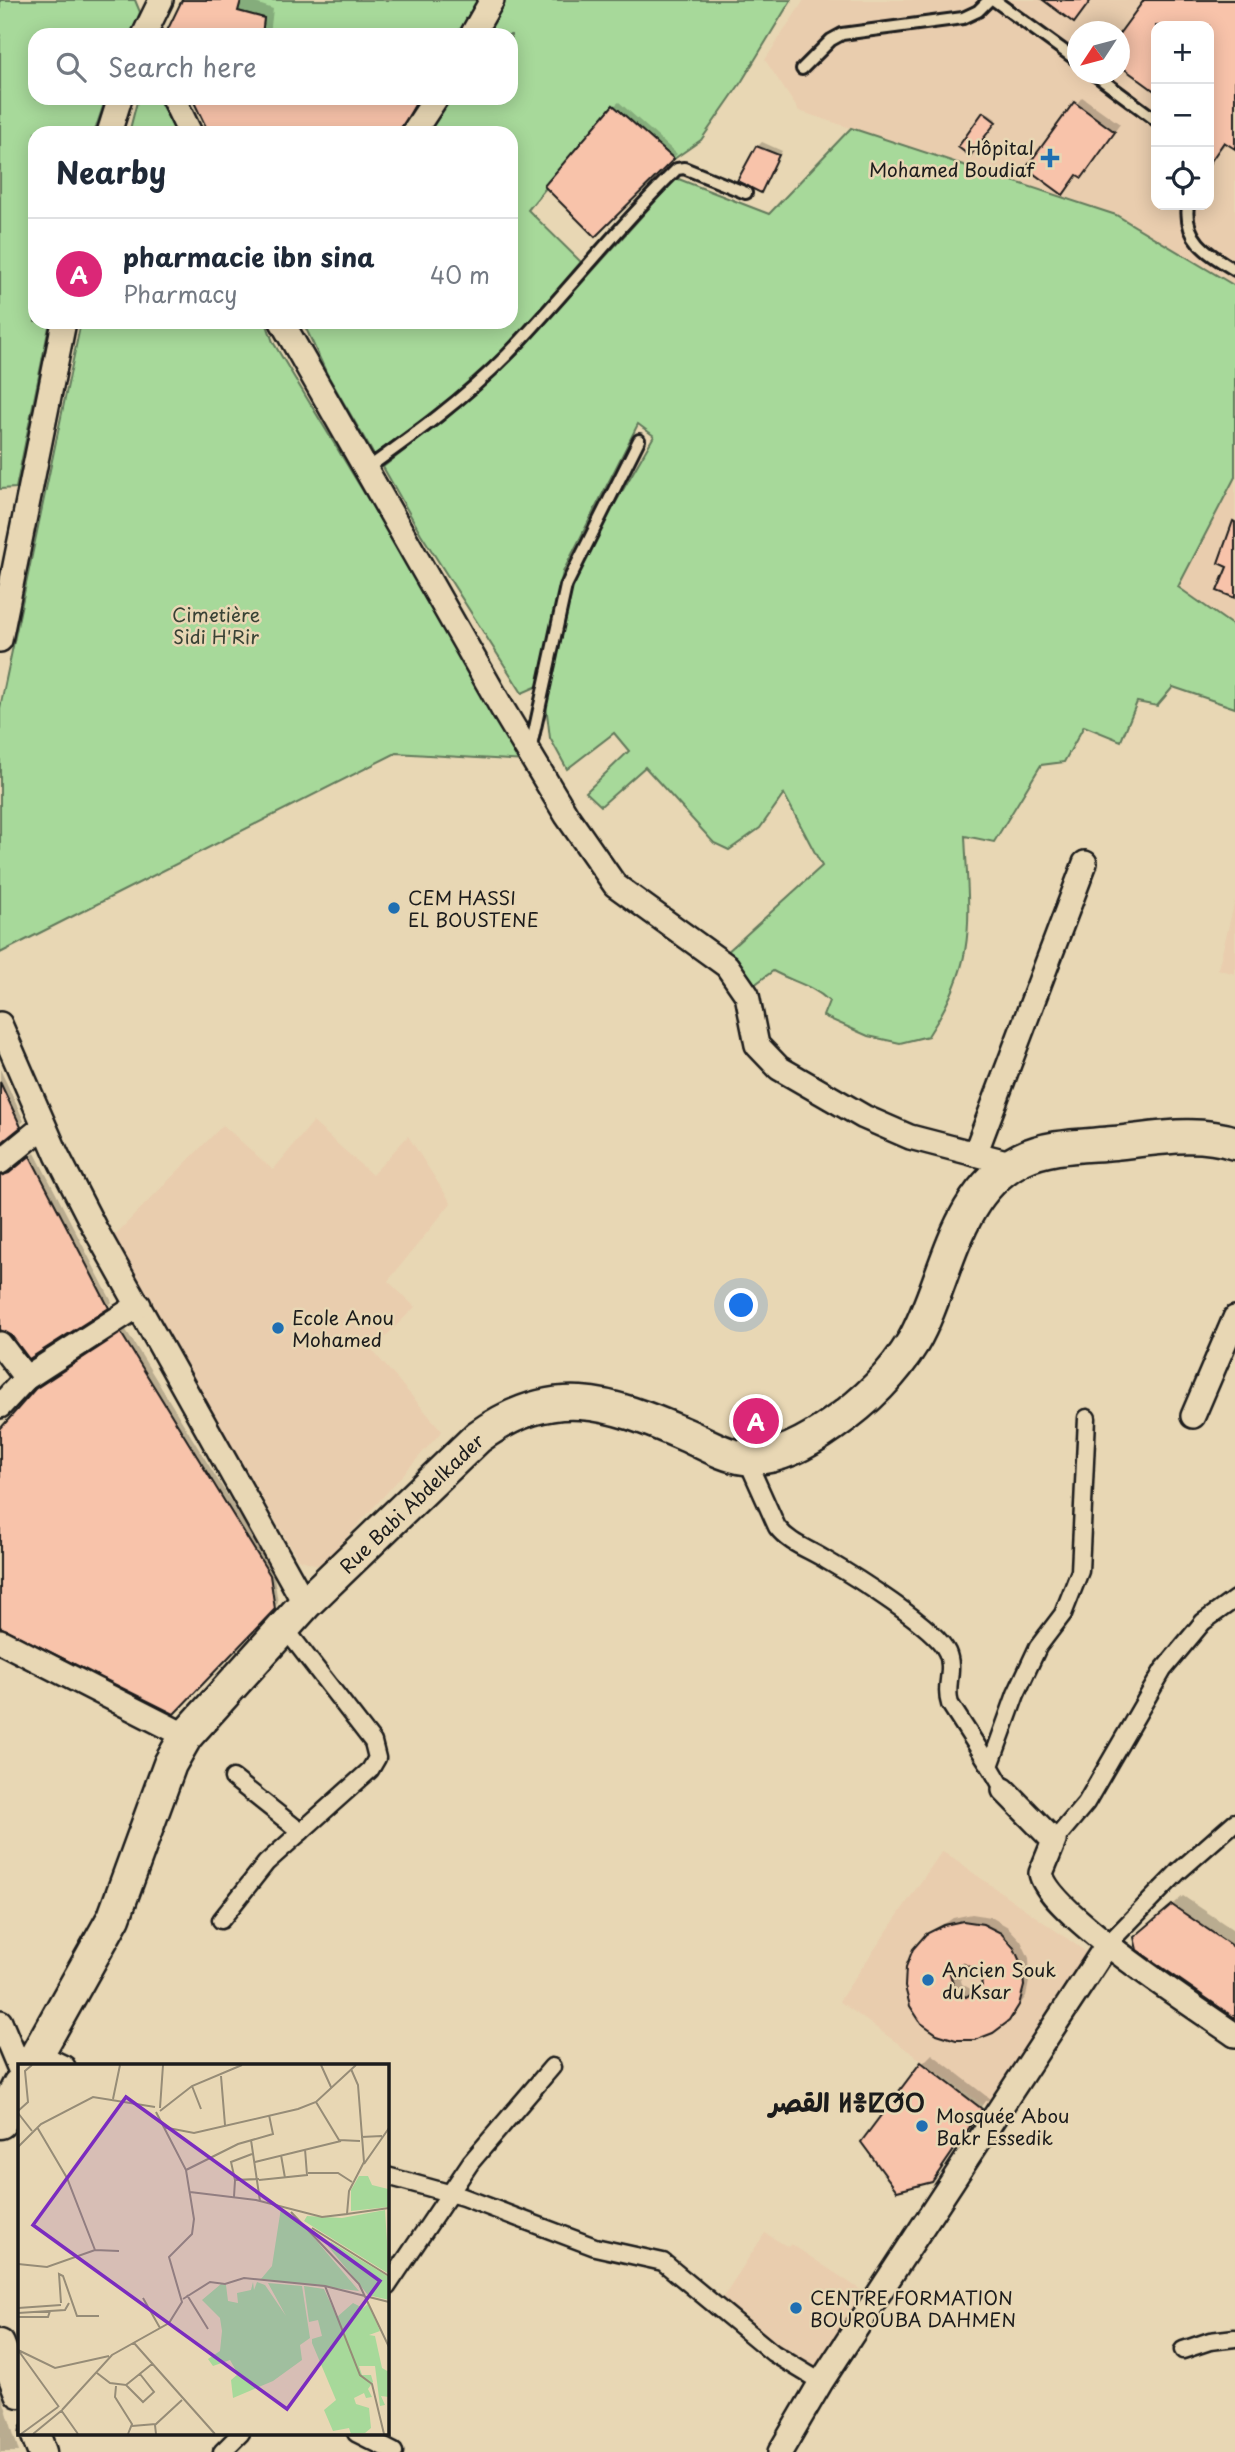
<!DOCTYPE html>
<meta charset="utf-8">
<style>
body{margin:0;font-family:"Playpen Sans","Playpen Sans Arabic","Noto Sans Tifinagh",sans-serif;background:#f6f6f7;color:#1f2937}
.controls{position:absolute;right:21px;top:21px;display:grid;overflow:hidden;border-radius:14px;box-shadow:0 4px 18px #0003}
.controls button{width:63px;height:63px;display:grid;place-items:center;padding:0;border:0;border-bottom:2px solid #e0e1e3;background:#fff;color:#1f2937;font:35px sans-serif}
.compass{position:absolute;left:1067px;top:21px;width:63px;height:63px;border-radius:50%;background:#fff;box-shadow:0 4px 18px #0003;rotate:234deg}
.you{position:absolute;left:742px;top:1306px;width:24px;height:24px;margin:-18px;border:5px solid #fff;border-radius:50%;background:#1a73e8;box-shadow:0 0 0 10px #1a73e833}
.badge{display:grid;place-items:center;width:46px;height:46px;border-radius:50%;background:#db2777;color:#fff;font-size:23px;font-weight:700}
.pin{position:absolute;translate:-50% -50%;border:4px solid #fff;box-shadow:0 2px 7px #0006}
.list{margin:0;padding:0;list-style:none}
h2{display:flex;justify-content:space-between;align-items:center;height:91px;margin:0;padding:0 28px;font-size:30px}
h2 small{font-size:23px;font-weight:400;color:#747a83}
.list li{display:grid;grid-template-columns:46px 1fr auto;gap:21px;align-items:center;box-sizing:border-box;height:112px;padding:0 28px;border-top:2px solid #e0e1e3}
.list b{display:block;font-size:26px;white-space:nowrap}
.list p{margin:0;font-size:23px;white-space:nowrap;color:#747a83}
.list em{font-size:23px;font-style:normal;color:#747a83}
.icon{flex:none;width:38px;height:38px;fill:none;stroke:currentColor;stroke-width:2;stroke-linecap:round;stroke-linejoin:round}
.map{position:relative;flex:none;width:1235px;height:2452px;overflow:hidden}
.search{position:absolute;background:#fff;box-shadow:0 4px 18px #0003;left:28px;top:28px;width:490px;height:77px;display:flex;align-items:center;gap:18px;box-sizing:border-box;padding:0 24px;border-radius:21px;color:#747a83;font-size:26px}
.panel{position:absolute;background:#fff;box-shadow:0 4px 18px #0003;left:28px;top:126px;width:490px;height:203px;border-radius:21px}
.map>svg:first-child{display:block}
</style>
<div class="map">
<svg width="1235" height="2452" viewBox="0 0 1235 2452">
<rect width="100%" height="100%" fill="#e8d7b4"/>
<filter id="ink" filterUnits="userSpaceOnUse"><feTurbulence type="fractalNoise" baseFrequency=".0143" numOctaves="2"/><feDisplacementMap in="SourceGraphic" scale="14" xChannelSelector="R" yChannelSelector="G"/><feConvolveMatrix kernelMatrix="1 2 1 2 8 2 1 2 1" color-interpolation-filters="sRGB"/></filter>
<g filter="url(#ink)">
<g fill="#e9cdae" fill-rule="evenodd">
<path d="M 804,0 L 1235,0 L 1235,286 L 1116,215 L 799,111 L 765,60 ZM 1156,26 L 1209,26 L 1209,205 L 1156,205 ZM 1078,32 L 1120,32 L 1120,74 L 1078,74 Z"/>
<path d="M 1235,477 L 1235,626 L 1178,587 Z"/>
<path d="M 1235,901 L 1235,974 L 1218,969 Z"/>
<path d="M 313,1122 L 372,1175 L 408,1136 L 451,1203 L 388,1281 L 415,1307 L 372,1350 L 442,1431 L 321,1566 L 298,1559 L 110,1240 L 223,1125 L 273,1170 Z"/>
<path d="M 942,1851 L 1092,1956 L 992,2111 L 839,2001 Z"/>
<path d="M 765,2233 L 788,2247 L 791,2244 L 867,2294 L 816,2374 L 783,2358 L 780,2348 L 746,2323 L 747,2316 L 721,2300 Z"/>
</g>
<g fill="#a7d99a" stroke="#627a5b" stroke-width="2">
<path d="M 0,0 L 135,0 L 140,12 L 131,35 L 35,35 L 35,98 L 106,98 L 94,133 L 35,133 L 35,322 L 50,322 L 16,488 L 0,489 Z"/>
<path d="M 241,0 L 487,0 L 467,35 L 262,35 L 264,18 L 238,11 Z"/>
<path d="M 500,0 L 791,0 L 742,81 L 701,140 L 674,159 L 613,105 L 528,210 L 581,262 L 511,343 L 440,407 L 374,455 L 327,374 L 303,322 L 511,322 L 511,133 L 423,133 L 446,98 L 511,98 L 511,35 L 479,35 Z"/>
<path d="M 138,98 L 158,98 L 176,133 L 129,133 Z"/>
<path d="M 851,128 L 1116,215 L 1235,286 L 1235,477 L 1178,587 L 1235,627 L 1235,708 L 1173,687 L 1157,706 L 1137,702 L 1121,741 L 1084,726 L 1064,762 L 1041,765 L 994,842 L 965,836 C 969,921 978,960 928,1036 L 900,1043 L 868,1036 L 823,1016 L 829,1001 C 812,985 793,982 773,971 L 746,991 L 725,954 L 822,866 L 784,794 L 760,828 L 729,850 L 714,843 L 645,767 L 601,806 L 586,792 L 629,751 L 614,733 L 567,769 L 550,738 L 546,705 L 568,598 L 590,547 L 654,436 L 638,424 L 563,572 L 538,686 L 522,693 L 421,534 L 383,467 L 448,417 L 518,354 L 676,178 L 769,214 Z"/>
<path d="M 81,322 L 266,322 L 273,342 L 526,761 L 396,753 L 0,953 L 0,708 Z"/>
</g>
<g fill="#0003" fill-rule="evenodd">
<path d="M 184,0 L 247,0 L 273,9 L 270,35 L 167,35 Z"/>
<path d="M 1146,0 L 1235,0 L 1235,138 L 1227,142 L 1209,162 L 1209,26 L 1156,26 L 1156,90 L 1120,62 Z"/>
<path d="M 1082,97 L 1120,124 L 1088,169 L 1078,173 L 1029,168 Z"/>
<path d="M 194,98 L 421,98 L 410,114 L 409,124 L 400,133 L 211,133 Z"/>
<path d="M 619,102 L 677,154 L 595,235 L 614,106 Z"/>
<path d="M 986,112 L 996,119 L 970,154 L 984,114 Z"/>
<path d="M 762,142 L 782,151 L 760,191 L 757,147 Z"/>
<path d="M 0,1069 L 24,1121 L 0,1142 Z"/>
<path d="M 35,1153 L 112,1302 L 108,1306 L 12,1334 L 0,1329 L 0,1169 L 9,1172 Z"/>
<path d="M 126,1330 L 273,1570 L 278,1603 L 174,1712 L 0,1626 L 0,1432 L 42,1385 Z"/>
<path d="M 1183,1896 L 1235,1931 L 1235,2016 L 1146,1928 Z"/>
<path d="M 972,1914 L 991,1917 L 1008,1927 L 1021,1941 L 1029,1958 L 1030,1977 L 1026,1996 L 1015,2012 L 975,2038 L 928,1935 L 953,1918 ZM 964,1962 L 982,1972 L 983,1985 L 974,1991 L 962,1984 L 957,1967 Z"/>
<path d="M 932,2054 L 990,2099 L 985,2101 L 935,2174 L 922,2064 Z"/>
<path d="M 0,2389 L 19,2452 L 0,2452 Z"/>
</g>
<g fill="#f8c3aa" stroke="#1c1c1c" stroke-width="2" fill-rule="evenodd">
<path d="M 182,0 L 241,0 L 238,11 L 264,18 L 262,35 L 165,35 Z"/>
<path d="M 1043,0 L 1091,0 L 1074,23 Z"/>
<path d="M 1144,0 L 1235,0 L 1235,149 L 1224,142 L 1209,164 L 1209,26 L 1156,26 L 1156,92 L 1119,65 L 1119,34 Z"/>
<path d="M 192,98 L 405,98 L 416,103 L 399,133 L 209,133 Z"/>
<path d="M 1074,102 L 1115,132 L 1082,178 L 1077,175 L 1063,195 L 1026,168 Z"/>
<path d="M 613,105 L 674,159 L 595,237 L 544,186 Z"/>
<path d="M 983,112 L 996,122 L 970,156 L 958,147 Z"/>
<path d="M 756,146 L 779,155 L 761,193 L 737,181 Z"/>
<path d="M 1233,521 L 1235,522 L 1235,598 L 1217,591 L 1227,567 L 1218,563 Z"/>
<path d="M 0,1082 L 21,1127 L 0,1144 Z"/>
<path d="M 30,1156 L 109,1308 L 29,1359 L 11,1335 L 0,1330 L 0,1176 L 9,1173 Z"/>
<path d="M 121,1333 L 270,1575 L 275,1609 L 174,1714 L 0,1627 L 0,1429 L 35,1389 Z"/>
<path d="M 1172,1905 L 1235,1948 L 1235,2018 L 1137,1950 L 1134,1937 Z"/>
<path d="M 963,1921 L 983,1924 L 1001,1933 L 1014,1948 L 1022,1966 L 1024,1986 L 1019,2005 L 1009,2021 L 993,2033 L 975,2040 L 956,2040 L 937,2034 L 921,2023 L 910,2006 L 905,1987 L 906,1967 L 913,1949 L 926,1934 L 944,1925 ZM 964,1964 L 980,1973 L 982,1986 L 966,1997 L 955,1991 L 950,1974 Z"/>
<path d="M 921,2062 L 982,2109 L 932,2182 L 897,2191 L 861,2142 Z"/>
</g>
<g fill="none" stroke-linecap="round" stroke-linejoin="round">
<g stroke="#1c1c1c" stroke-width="16">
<g id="service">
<path d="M 994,0 L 1078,61"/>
<path d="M 802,69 L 831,40 L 842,34 L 963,18 L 978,11 L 989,0"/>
<path d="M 1094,74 L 1156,120"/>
<path d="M 1188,205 C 1183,240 1209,254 1235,270"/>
<path d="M 365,470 C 414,435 464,399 507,355 C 565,295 617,227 677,169 L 684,168 L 746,193"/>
<path d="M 530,751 L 566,586 L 639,440"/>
</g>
</g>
<g stroke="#1c1c1c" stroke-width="21">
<g id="pedestrian">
<path d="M 746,1458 L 777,1527 C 790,1544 809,1549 826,1560 C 852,1575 936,1627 947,1652 C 955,1670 944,1686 950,1704 L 990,1766"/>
<path d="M 233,1778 L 301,1832"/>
<path d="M 1004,1790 L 990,1766 L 1016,1694 L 1038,1647 L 1063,1614 L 1080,1571 L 1087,1418"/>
<path d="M 1054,1841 L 1086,1803 L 1163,1670 L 1203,1622 L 1235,1599"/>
<path d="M 221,1920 L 266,1863 L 370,1770 L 377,1758 L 373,1742 L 284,1627"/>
<path d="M 1107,1945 L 1178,1872 L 1235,1822"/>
<path d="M 39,2052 L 66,2065"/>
<path d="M 387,2176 L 463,2197 L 595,2247 L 663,2262 L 773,2353 L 821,2382"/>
<path d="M 387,2287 L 471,2162 L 552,2067"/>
<path d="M 1183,2350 L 1210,2341 L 1235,2338"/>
<path d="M 356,2433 L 394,2452"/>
<path d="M 222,2452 L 241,2433"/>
</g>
</g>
<g stroke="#1c1c1c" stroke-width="28">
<g id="minor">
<path d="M 144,35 L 161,0"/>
<path d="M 472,35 L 492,0"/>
<path d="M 173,98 L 190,133"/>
<path d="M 109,133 L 120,98"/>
<path d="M 413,133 L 436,98"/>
<path d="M 282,322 L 502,708 L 567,816 L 615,885 L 727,966 L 747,995 L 757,1045 L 779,1068 L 864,1117 L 910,1137 L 1014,1164"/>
<path d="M 0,640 L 64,322"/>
<path d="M 0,1024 L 57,1155 L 94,1227 L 305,1604"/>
<path d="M 975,1154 L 1085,863"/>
<path d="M 0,1162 L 43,1127"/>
<path d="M 0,1344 L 26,1378 L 139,1305"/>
<path d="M 0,1406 L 26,1378"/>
<path d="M 1193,1416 L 1235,1318"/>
<path d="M 0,1641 L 186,1736"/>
<path d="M 1004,1790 L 1054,1841 L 1041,1873 C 1047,1912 1198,2009 1235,2035"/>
<path d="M 0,2022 L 19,2067"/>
<path d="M 780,2452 L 821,2382 L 1107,1945"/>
</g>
</g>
<g stroke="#1c1c1c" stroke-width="33">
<g id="tertiary">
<path d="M 0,2344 L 19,2393"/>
<path d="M 35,2433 L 42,2452"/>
</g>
</g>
<g stroke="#1c1c1c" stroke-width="37">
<g id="secondary">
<path d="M 31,2065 L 114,1917 L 170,1764 L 186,1736 L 305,1604 L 478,1437 C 552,1383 608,1401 686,1435 C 704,1443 725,1456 745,1458 C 777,1460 807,1443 832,1425 C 864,1403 893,1375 913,1342 C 947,1283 953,1193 1021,1159 C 1049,1145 1084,1146 1114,1143 C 1154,1139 1197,1130 1235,1143"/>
<path d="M 0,2122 L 19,2085"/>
</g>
</g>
<use href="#service" stroke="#e8d7b4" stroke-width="10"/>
<use href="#pedestrian" stroke="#e8d7b4" stroke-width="16"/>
<use href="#minor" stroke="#e8d7b4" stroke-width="23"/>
<use href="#tertiary" stroke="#e8d7b4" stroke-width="28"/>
<use href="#secondary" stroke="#e8d7b4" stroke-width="32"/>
</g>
</g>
<g fill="#1f6fb2" stroke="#e8d7b4" stroke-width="2.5">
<path d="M1046.5 147.5h7v7h7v7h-7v7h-7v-7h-7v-7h7z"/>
<circle cx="394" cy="908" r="7"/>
<circle cx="278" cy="1328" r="7"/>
<circle cx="928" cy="1980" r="7"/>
<circle cx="922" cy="2126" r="7"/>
<circle cx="796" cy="2308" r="7"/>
</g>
<g text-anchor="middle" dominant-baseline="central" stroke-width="5" stroke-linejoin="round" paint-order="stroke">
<g font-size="19" fill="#1c1c1c" stroke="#e8d7b4" text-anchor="start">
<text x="1034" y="147" text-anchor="end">Hôpital<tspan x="1034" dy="22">Mohamed Boudiaf</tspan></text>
<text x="408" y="897">CEM HASSI<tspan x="408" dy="22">EL BOUSTENE</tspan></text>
<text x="292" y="1317">Ecole Anou<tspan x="292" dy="22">Mohamed</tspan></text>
<text x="942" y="1969">Ancien Souk<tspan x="942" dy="22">du Ksar</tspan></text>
<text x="936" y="2115">Mosquée Abou<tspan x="936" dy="22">Bakr Essedik</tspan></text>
<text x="810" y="2297">CENTRE FORMATION<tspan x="810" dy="22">BOUROUBA DAHMEN</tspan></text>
</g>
<g font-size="19" fill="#384235" stroke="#e8d7b4">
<text x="216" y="614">Cimetière<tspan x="216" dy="22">Sidi H'Rir</tspan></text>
</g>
<g font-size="19" fill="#1c1c1c" stroke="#e8d7b4">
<text transform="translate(411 1503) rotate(-44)">Rue Babi Abdelkader</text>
</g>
<g font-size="26" font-weight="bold" fill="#1c1c1c" stroke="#e8d7b4">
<text x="847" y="2101">القصر ⵍⴻⵇⵚⵔ</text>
</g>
</g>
<g transform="translate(18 2064)">
<rect width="371" height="371" fill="#e8d7b4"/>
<path d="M 341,112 L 350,112 L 354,121 L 370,125 L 370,143 L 333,147 L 333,126 ZM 263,144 L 286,162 L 341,227 L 243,215 L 254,202 ZM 367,146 L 371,210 L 286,157 L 289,152 L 324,154 ZM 313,178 L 371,213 L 371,236 L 350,231 L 310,182 ZM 235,218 L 236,226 L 239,218 L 247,221 L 268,252 L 250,219 L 284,222 L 292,274 L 282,281 L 284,296 L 255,317 L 215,334 L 213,316 L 220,310 L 212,296 L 195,302 L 190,295 L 202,287 L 204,267 L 202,254 L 184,236 L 203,220 L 208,221 L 210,237 L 220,239 L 219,229 L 233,226 ZM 286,222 L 306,225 L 319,253 L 335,239 L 345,244 L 350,240 L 362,267 L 351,271 L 357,272 L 364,304 L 371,308 L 371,333 L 363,332 L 367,341 L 362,342 L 357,302 L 341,302 L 344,311 L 353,311 L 355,318 L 350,325 L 354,333 L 348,334 L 346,329 L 336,334 L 338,340 L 351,344 L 353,364 L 347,369 L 333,370 L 331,364 L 315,367 L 306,346 L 318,336 L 294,279 L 294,275 L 304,272 L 300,256 L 291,258 Z" fill="#a7d99a"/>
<path fill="none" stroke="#968c77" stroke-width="2" d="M 303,1 L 313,23M 203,12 L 207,61M 174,22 L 183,45M 95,35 L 102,1M 298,38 L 321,76 L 342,77M 142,44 L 145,1M 0,47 L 10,38 L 7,7 L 14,1M 142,47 L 174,22 L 224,1M 0,49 L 14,67M 19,63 L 49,114 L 77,186M 145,63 L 176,69 L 280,45 L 298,38 L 338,1M 343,73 L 364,72M 233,76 L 242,137M 0,83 L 23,60 L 75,33 L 137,43M 263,91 L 267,114M 237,98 L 323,77M 346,100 L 371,64M 168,106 L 220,80 L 255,70 L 251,51M 290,109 L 320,109 L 334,118M 217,116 L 213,98 L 234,90M 241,116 L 289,111 L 287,85M 172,128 L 238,136 L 304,153 L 329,150 L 331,127 L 346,98 L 340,21 L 333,5M 216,133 L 217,116 L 241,115M 273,148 L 341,220 L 371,283M 329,150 L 371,144M 294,164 L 371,212M 0,200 L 29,203 L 77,186 L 101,187M 307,222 L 342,311 L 354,320 L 366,370M 0,223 L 0,258M 169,231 L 190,265M 125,234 L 142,264M 165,235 L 192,218 L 207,220 L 226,214 L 307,222 L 371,238M 43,239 L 41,210 L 45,212 L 59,252 L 81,252M 0,244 L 43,241M 0,249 L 47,246 L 51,239M 1,253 L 30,253 L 32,247M 116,279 L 197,370M 0,286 L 37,304 L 91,292M 0,286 L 41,343M 79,309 L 92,319 L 108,321 L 134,300M 108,321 L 125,338 L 136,328 L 122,310M 98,322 L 97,333 L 114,360 L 110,370M 43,346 L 60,370M 44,346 L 94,291 L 151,259 L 164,238 L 151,193 L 174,170 L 176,155 L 168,106 L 138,48M 114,362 L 138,360M 3,370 L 40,343M 15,370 L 43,347M 138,370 L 137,361 L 164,336"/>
<path fill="#7b2cbf" fill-opacity="0.15" stroke="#7b2cbf" stroke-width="3.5" d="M 108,33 L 362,217 L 269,345 L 15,161 Z"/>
<rect width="371" height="371" fill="none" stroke="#1c1c1c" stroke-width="3.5"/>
</g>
</svg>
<div class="controls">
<button>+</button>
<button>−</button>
<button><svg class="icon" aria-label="locate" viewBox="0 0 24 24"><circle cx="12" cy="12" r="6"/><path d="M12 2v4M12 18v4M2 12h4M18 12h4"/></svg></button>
</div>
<svg class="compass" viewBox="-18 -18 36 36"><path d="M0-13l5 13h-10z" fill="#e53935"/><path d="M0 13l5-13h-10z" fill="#747a83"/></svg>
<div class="you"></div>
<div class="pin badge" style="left:756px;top:1421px">A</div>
<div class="search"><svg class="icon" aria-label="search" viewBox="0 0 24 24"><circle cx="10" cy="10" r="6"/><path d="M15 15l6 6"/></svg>Search here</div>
<section class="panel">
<h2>Nearby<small></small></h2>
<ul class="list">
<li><span class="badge">A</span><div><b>pharmacie ibn sina</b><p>Pharmacy</p></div><em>40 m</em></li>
</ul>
</section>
</div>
